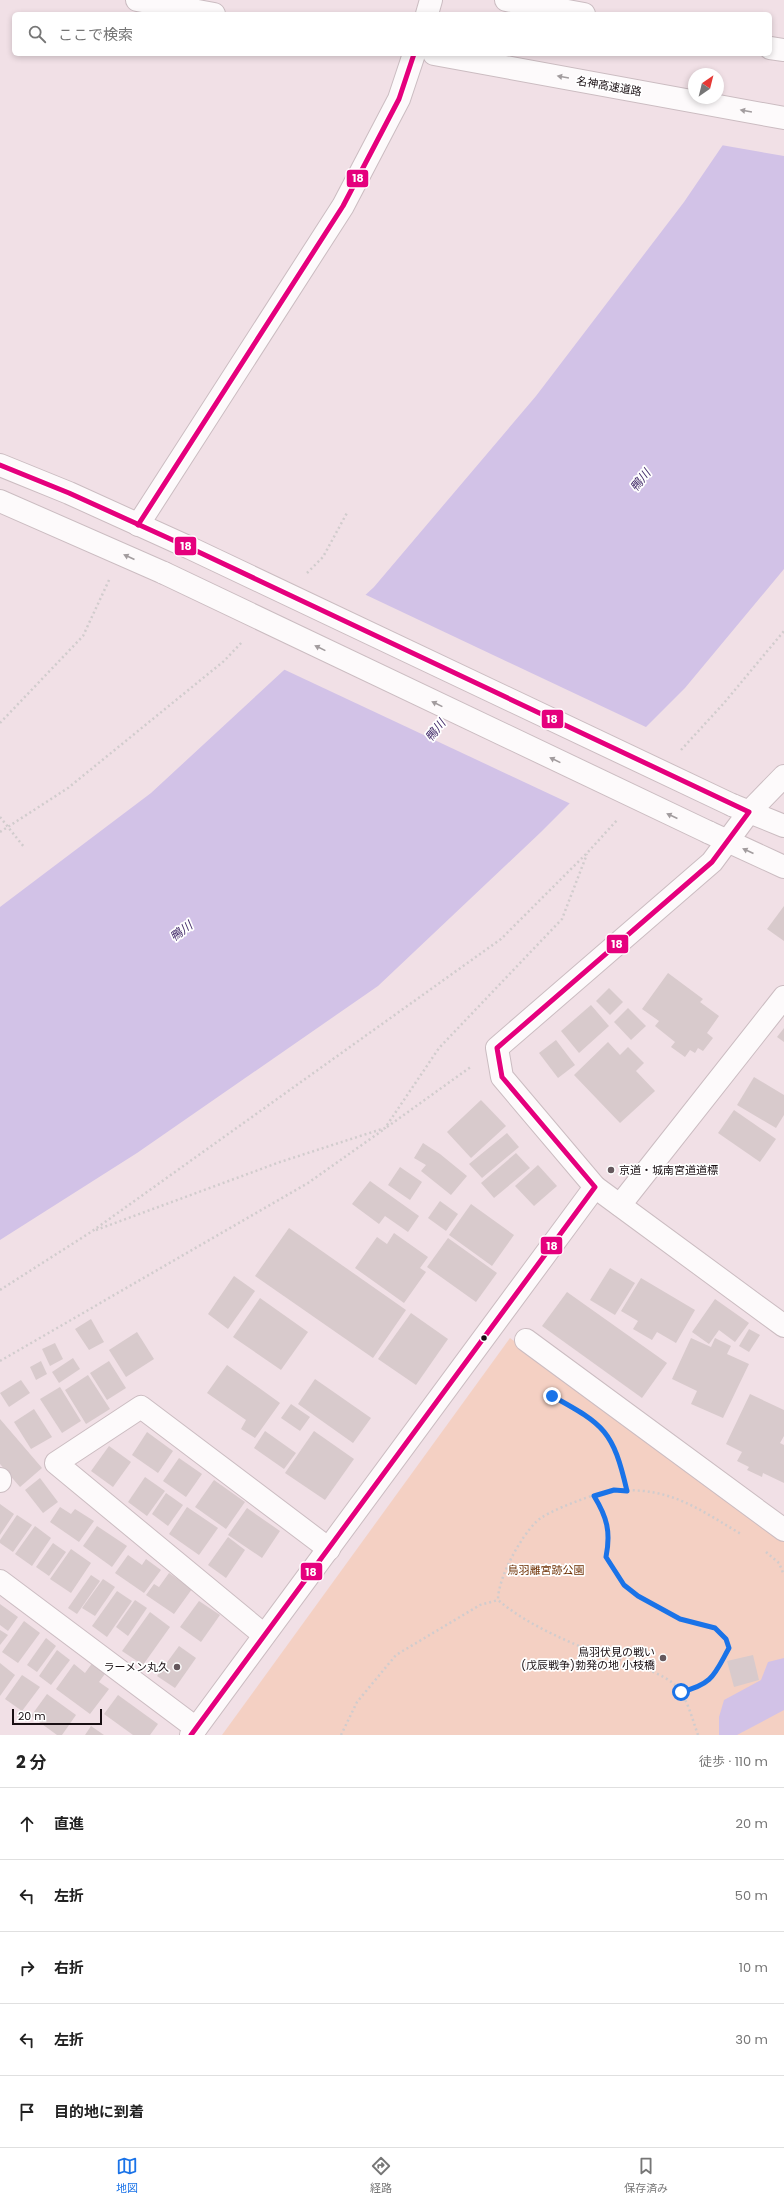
<!DOCTYPE html>
<html lang="ja">
<meta charset="utf-8">
<style>
body{margin:0;font-family:Poppins,"Noto Sans JP",sans-serif;background:#f2f2f2;color:#222}
.compass{position:absolute;left:688px;top:68px;width:36px;height:36px;border-radius:50%;background:#fff;box-shadow:0 2px 6px #0003;rotate:35deg}
.scale{position:absolute;left:12px;bottom:10px;width:90px;box-sizing:border-box;padding-left:4px;border:2px solid #190f13;border-top:0;font-size:11px;line-height:14px;white-space:nowrap;color:#190f13;-webkit-text-stroke:3px #fff;paint-order:stroke}
.stop{position:absolute;width:12px;height:12px;margin:-9px;border:3px solid #1a73e8;border-radius:50%;background:#fff}
.stop.end{background:#1a73e8;border-color:#fff;box-shadow:0 1px 4px #0008}
.list{margin:0;padding:0;list-style:none}
h2{display:flex;justify-content:space-between;align-items:center;height:52px;margin:0;padding:0 16px;font-size:17px}
h2 small{font-size:13px;font-weight:400;color:#767676}
.list li{display:grid;grid-template-columns:26px 1fr auto;gap:12px;align-items:center;box-sizing:border-box;height:72px;padding:0 16px;border-top:1px solid #e0e0e0}
.list b{display:block;font-size:15px;white-space:nowrap}
.list em{font-size:13px;font-style:normal;color:#767676}
.icon{flex:none;width:22px;height:22px;fill:none;stroke:currentColor;stroke-width:2;stroke-linecap:round;stroke-linejoin:round}
.map{position:relative;flex:none;width:784px;height:1735px;overflow:hidden}
.search{position:absolute;background:#fff;box-shadow:0 2px 6px #0003;left:12px;right:12px;top:12px;height:44px;display:flex;align-items:center;gap:10px;box-sizing:border-box;padding:0 14px;border-radius:6px;color:#767676;font-size:15px}
.sheet{height:412px;background:#fff}
nav{display:flex;justify-content:space-around;align-items:center;box-sizing:border-box;height:56px;border-top:1px solid #e0e0e0;background:#fff;font-size:11px;color:#767676}
nav a{display:grid;justify-items:center;gap:2px}
nav .on{color:#1a73e8}
.map>svg:first-child{display:block}
</style>
<div class="map">
<svg width="784" height="1735" viewBox="0 0 784 1735">
<rect width="100%" height="100%" fill="#f1e0e6"/>
<path fill="#f4d0c3" d="M 510,1338 L 784,1540 L 784,1735 L 222,1735 Z"/>
<g fill="#d2c2e7">
<path d="M 784,61 L 784,569 L 685,688 L 541,832 L 378,986 L 137,1153 L 0,1240 L 0,907 L 151,793 L 374,587 L 536,396 L 684,202 L 776,67 Z"/>
<path d="M 784,1658 L 784,1710 L 737,1735 L 719,1735 L 719,1717 L 724,1700 L 761,1680 L 768,1662 Z"/>
</g>
<g fill="#f1e0e6">
<path d="M 784,59 L 784,156 L 721,145 L 775,66 Z"/>
<path d="M 364,594 L 648,728 L 571,804 L 283,669 Z"/>
</g>
<g fill="#d8cacc">
<path d="M 784,906 L 784,941 L 767,929 Z"/>
<path d="M 668,973 L 703,999 L 700,1002 L 719,1016 L 707,1033 L 713,1038 L 703,1051 L 698,1048 L 695,1053 L 690,1050 L 685,1057 L 671,1047 L 675,1042 L 655,1026 L 659,1021 L 642,1009 Z"/>
<path d="M 609,988 L 623,1002 L 610,1015 L 596,1001 Z"/>
<path d="M 591,1005 L 609,1026 L 579,1053 L 561,1031 Z"/>
<path d="M 628,1008 L 646,1026 L 631,1040 L 614,1022 Z"/>
<path d="M 784,1028 L 784,1042 L 777,1037 Z"/>
<path d="M 556,1040 L 575,1065 L 558,1078 L 539,1053 Z"/>
<path d="M 608,1042 L 620,1055 L 628,1047 L 644,1063 L 636,1071 L 655,1091 L 620,1123 L 574,1075 Z"/>
<path d="M 754,1077 L 784,1095 L 784,1115 L 776,1128 L 737,1105 Z"/>
<path d="M 481,1100 L 506,1126 L 471,1158 L 447,1132 Z"/>
<path d="M 734,1110 L 776,1139 L 760,1162 L 718,1133 Z"/>
<path d="M 507,1133 L 519,1147 L 482,1178 L 469,1164 Z"/>
<path d="M 423,1143 L 440,1154 L 467,1176 L 451,1195 L 421,1171 L 426,1165 L 414,1158 Z"/>
<path d="M 516,1153 L 530,1168 L 494,1198 L 481,1183 Z"/>
<path d="M 538,1165 L 557,1186 L 534,1206 L 515,1186 Z"/>
<path d="M 400,1167 L 422,1182 L 410,1200 L 388,1185 Z"/>
<path d="M 370,1181 L 419,1216 L 408,1232 L 385,1216 L 379,1224 L 352,1204 Z"/>
<path d="M 440,1201 L 458,1214 L 446,1231 L 428,1218 Z"/>
<path d="M 471,1204 L 514,1235 L 492,1266 L 449,1235 Z"/>
<path d="M 289,1228 L 406,1310 L 373,1358 L 255,1276 Z"/>
<path d="M 394,1233 L 428,1257 L 420,1268 L 426,1272 L 404,1303 L 355,1268 L 377,1237 L 387,1244 Z"/>
<path d="M 448,1238 L 497,1273 L 476,1302 L 427,1267 Z"/>
<path d="M 610,1268 L 635,1283 L 615,1315 L 590,1300 Z"/>
<path d="M 234,1276 L 255,1291 L 228,1329 L 208,1314 Z"/>
<path d="M 641,1278 L 695,1310 L 676,1343 L 657,1332 L 652,1340 L 633,1329 L 638,1321 L 621,1311 Z"/>
<path d="M 567,1292 L 667,1363 L 642,1398 L 542,1326 Z"/>
<path d="M 260,1298 L 308,1332 L 281,1370 L 233,1337 Z"/>
<path d="M 715,1299 L 749,1323 L 735,1342 L 719,1330 L 709,1344 L 692,1332 Z"/>
<path d="M 411,1313 L 448,1339 L 416,1385 L 378,1359 Z"/>
<path d="M 91,1319 L 104,1342 L 89,1350 L 75,1329 Z"/>
<path d="M 749,1329 L 760,1335 L 749,1352 L 739,1346 Z"/>
<path d="M 137,1332 L 154,1359 L 126,1377 L 109,1350 Z"/>
<path d="M 691,1338 L 711,1347 L 715,1338 L 731,1346 L 727,1354 L 749,1364 L 723,1418 L 691,1404 L 697,1391 L 672,1379 Z"/>
<path d="M 55,1343 L 63,1359 L 50,1366 L 42,1349 Z"/>
<path d="M 73,1358 L 80,1369 L 59,1383 L 52,1372 Z"/>
<path d="M 41,1361 L 47,1374 L 36,1380 L 30,1367 Z"/>
<path d="M 109,1361 L 126,1388 L 107,1400 L 90,1373 Z"/>
<path d="M 227,1365 L 280,1403 L 255,1438 L 241,1429 L 246,1420 L 207,1393 Z"/>
<path d="M 88,1375 L 110,1409 L 86,1424 L 65,1390 Z"/>
<path d="M 315,1379 L 371,1418 L 353,1443 L 298,1404 Z"/>
<path d="M 21,1380 L 30,1393 L 9,1407 L 0,1393 Z"/>
<path d="M 60,1387 L 81,1421 L 62,1433 L 40,1399 Z"/>
<path d="M 750,1394 L 784,1410 L 784,1436 L 780,1443 L 784,1445 L 784,1483 L 763,1473 L 762,1477 L 747,1470 L 749,1467 L 737,1461 L 742,1452 L 726,1444 Z"/>
<path d="M 291,1404 L 310,1417 L 300,1431 L 281,1418 Z"/>
<path d="M 34,1409 L 52,1437 L 31,1449 L 14,1422 Z"/>
<path d="M 0,1419 L 42,1468 L 20,1487 L 0,1464 Z"/>
<path d="M 265,1431 L 296,1453 L 284,1469 L 254,1448 Z"/>
<path d="M 314,1431 L 354,1459 L 325,1500 L 285,1473 Z"/>
<path d="M 147,1432 L 173,1451 L 158,1473 L 132,1455 Z"/>
<path d="M 109,1446 L 131,1462 L 113,1487 L 91,1471 Z"/>
<path d="M 179,1458 L 202,1474 L 186,1497 L 163,1481 Z"/>
<path d="M 145,1477 L 165,1491 L 147,1516 L 128,1502 Z"/>
<path d="M 40,1478 L 58,1502 L 43,1513 L 25,1490 Z"/>
<path d="M 214,1480 L 245,1502 L 226,1529 L 195,1507 Z"/>
<path d="M 166,1493 L 183,1505 L 168,1526 L 152,1514 Z"/>
<path d="M 0,1504 L 14,1514 L 0,1535 Z"/>
<path d="M 60,1507 L 71,1514 L 75,1509 L 94,1521 L 79,1542 L 50,1522 Z"/>
<path d="M 187,1507 L 218,1528 L 199,1555 L 169,1534 Z"/>
<path d="M 247,1508 L 280,1531 L 262,1558 L 228,1535 Z"/>
<path d="M 17,1515 L 32,1525 L 13,1552 L 0,1543 L 0,1540 Z"/>
<path d="M 35,1526 L 51,1538 L 32,1566 L 15,1554 Z"/>
<path d="M 97,1526 L 127,1546 L 112,1567 L 83,1546 Z"/>
<path d="M 228,1537 L 245,1550 L 226,1578 L 208,1565 Z"/>
<path d="M 53,1543 L 66,1552 L 49,1576 L 36,1567 Z"/>
<path d="M 71,1549 L 91,1563 L 71,1593 L 50,1579 Z"/>
<path d="M 128,1555 L 142,1565 L 146,1559 L 161,1570 L 144,1593 L 115,1573 Z"/>
<path d="M 169,1573 L 192,1589 L 174,1614 L 146,1595 L 154,1584 L 159,1587 Z"/>
<path d="M 91,1575 L 100,1581 L 77,1614 L 68,1608 Z"/>
<path d="M 103,1579 L 115,1587 L 95,1616 L 82,1608 Z"/>
<path d="M 117,1591 L 132,1601 L 107,1637 L 92,1626 Z"/>
<path d="M 135,1600 L 147,1608 L 128,1636 L 116,1627 Z"/>
<path d="M 199,1601 L 220,1615 L 201,1642 L 180,1627 Z"/>
<path d="M 0,1604 L 18,1617 L 8,1631 L 0,1625 Z"/>
<path d="M 150,1612 L 170,1627 L 143,1665 L 122,1651 Z"/>
<path d="M 24,1621 L 40,1633 L 18,1663 L 2,1652 Z"/>
<path d="M 0,1630 L 8,1635 L 0,1645 Z"/>
<path d="M 46,1638 L 56,1646 L 37,1672 L 27,1665 Z"/>
<path d="M 179,1646 L 196,1658 L 175,1688 L 157,1676 Z"/>
<path d="M 57,1650 L 70,1660 L 51,1685 L 39,1676 Z"/>
<path d="M 753,1655 L 759,1680 L 734,1687 L 727,1661 Z"/>
<path d="M 93,1662 L 107,1671 L 99,1682 L 109,1689 L 90,1714 L 56,1689 L 74,1664 L 85,1673 Z"/>
<path d="M 0,1663 L 15,1675 L 0,1696 Z"/>
<path d="M 22,1675 L 40,1687 L 22,1711 L 5,1699 Z"/>
<path d="M 47,1694 L 76,1715 L 62,1735 L 57,1735 L 31,1716 Z"/>
<path d="M 118,1695 L 158,1724 L 150,1735 L 133,1735 L 104,1714 Z"/>
<path d="M 91,1726 L 104,1735 L 85,1735 Z"/>
</g>
<g fill="none" stroke-linecap="round" stroke-linejoin="round">
<g stroke="#cbbcc1" stroke-width="24">
<g id="street">
<path d="M 427,14 L 431,0"/>
<path d="M 138,525 L 343,206 L 399,99 L 414,54"/>
<path d="M 784,776 L 749,812 L 712,862 L 497,1048 L 502,1077 L 595,1187 L 784,1326"/>
<path d="M 620,1205 L 784,997"/>
<path d="M 526,1340 L 784,1530"/>
<path d="M 0,1479 L 0,1481"/>
<path d="M 0,1581 L 196,1728"/>
<path d="M 264,1635 L 56,1463 L 141,1407 L 329,1549"/>
</g>
</g>
<g stroke="#cbbcc1" stroke-width="24">
<g id="secondary">
<path d="M 0,465 L 69,493 L 188,547"/>
<path d="M 0,501 L 164,573"/>
<path d="M 732,805 L 784,826"/>
<path d="M 708,832 L 784,867"/>
<path d="M 191,1735 L 595,1187"/>
</g>
</g>
<g stroke="#cbbcc1" stroke-width="24">
<g id="highway">
<path d="M 137,0 L 214,14"/>
<path d="M 506,0 L 584,14"/>
<path d="M 770,48 L 784,50"/>
<path d="M 434,54 L 784,118"/>
</g>
</g>
<g stroke="#d1cccd" stroke-width="2.5" stroke-dasharray="2 3" stroke-linecap="butt">
<path d="M 307,573 L 323,557 L 348,511"/>
<path d="M 0,723 L 83,636 L 110,578"/>
<path d="M 681,750 L 724,703 L 784,631"/>
<path d="M 0,817 L 24,847"/>
<path d="M 0,832 L 68,788 L 224,661 L 243,641"/>
<path d="M 387,1127 L 472,1066"/>
<path d="M 96,1230 L 280,1162 L 385,1128 L 439,1048 L 562,919 L 587,854"/>
<path d="M 0,1290 L 91,1232 L 501,939 L 588,852 L 618,819"/>
<path d="M 0,1361 L 308,1183 L 383,1130"/>
<path d="M 608,1435 L 617,1451 L 627,1491"/>
<path d="M 594,1496 C 608,1517 611,1532 606,1557 L 624,1585 L 638,1596 L 680,1619 L 715,1628 L 727,1639 L 729,1648 C 714,1675 713,1684 681,1692"/>
<path d="M 766,1552 L 779,1563 L 784,1575"/>
<path d="M 341,1735 L 357,1702 L 396,1655 L 480,1605 L 498,1600"/>
<path d="M 698,1735 C 693,1721 689,1705 681,1692 C 668,1670 613,1660 589,1650 C 557,1637 524,1622 498,1600 C 498,1578 520,1538 536,1522 C 546,1511 599,1492 614,1490 C 625,1490 640,1490 651,1492 C 684,1497 712,1517 741,1534"/>
</g>
<use href="#street" stroke="#fdfafb" stroke-width="22"/>
<use href="#secondary" stroke="#fdfafb" stroke-width="22"/>
<use href="#highway" stroke="#fdfafb" stroke-width="22"/>
<g stroke="#cbbcc1" stroke-width="24" stroke-linecap="butt">
<g id="secondary-bridge">
<path d="M 188,547 L 732,805"/>
<path d="M 164,573 L 708,832"/>
</g>
</g>
<use href="#secondary-bridge" stroke="#fdfafb" stroke-width="22"/>
<g stroke="#fff" stroke-width="8">
<g id="bus-1">
<path d="M 0,465 L 69,493 L 188,547 L 749,812 L 712,862 L 497,1048 L 502,1077 L 595,1187 L 191,1735"/>
<path d="M 138,525 L 343,206 L 399,99 L 414,54"/>
</g>
</g>
<use href="#bus-1" stroke="#e5007d" stroke-width="5"/>
</g>
<defs><path id="oneway-solid" d="M-6-.8H1V-3.2L6.5 0L1 3.2V.8H-6Z"/></defs>
<g fill="#a29c9e">
<use href="#oneway-solid" transform="translate(563 77) rotate(-170)"/>
<use href="#oneway-solid" transform="translate(746 111) rotate(-170)"/>
<use href="#oneway-solid" transform="translate(129 557) rotate(-156)"/>
<use href="#oneway-solid" transform="translate(320 648) rotate(-154)"/>
<use href="#oneway-solid" transform="translate(437 704) rotate(-154)"/>
<use href="#oneway-solid" transform="translate(555 760) rotate(-154)"/>
<use href="#oneway-solid" transform="translate(672 816) rotate(-155)"/>
<use href="#oneway-solid" transform="translate(748 851) rotate(-156)"/>
</g>
<g fill="none" stroke-linecap="round" stroke-linejoin="round">
<path stroke="#1a73e8" stroke-width="5" d="M 552,1396 C 605,1425 613,1431 627,1491 L 614,1490 L 594,1496 C 607,1517 611,1532 606,1557 L 624,1585 L 638,1596 L 680,1619 L 715,1628 L 726,1639 L 729,1648 C 714,1675 713,1684 681,1692"/>
</g>
<g fill="#65585d" stroke="#fff" stroke-width="1.5">
<circle cx="611" cy="1170" r="4"/>
<circle cx="663" cy="1658" r="4"/>
<circle cx="177" cy="1667" r="4"/>
</g>
<circle fill="#190f13" stroke="#fff" stroke-width="1.5" cx="484" cy="1338" r="3.5"/>
<g text-anchor="middle" dominant-baseline="central" stroke-width="3.5" stroke-linejoin="round" paint-order="stroke">
<g font-size="11" fill="#190f13" stroke="#fff">
<text transform="translate(609 86) rotate(10)">名神高速道路</text>
</g>
<g font-size="11" fill="#190f13" stroke="#fff" text-anchor="end">
<text x="619" y="1170" text-anchor="start">京道・城南宮道道標</text>
<text x="655" y="1652">鳥羽伏見の戦い<tspan x="655" dy="13">(戊辰戦争)勃発の地 小枝橋</tspan></text>
<text x="169" y="1667">ラーメン丸久</text>
</g>
<g font-size="11" fill="#6c2e00" stroke="#fff">
<text x="546" y="1570">鳥羽離宮跡公園</text>
</g>
<g font-size="12" font-style="italic" fill="#452e6b" stroke="#fff">
<text transform="translate(640 480) rotate(-51)">鴨川</text>
<text transform="translate(435 730) rotate(-51)">鴨川</text>
<text transform="translate(181 931) rotate(-37)">鴨川</text>
</g>
</g>
<g stroke="#fff" stroke-width="1.5">
<rect x="346" y="169" width="23" height="19" rx="4" fill="#e5007d"/>
<rect x="174" y="536" width="23" height="20" rx="4" fill="#e5007d"/>
<rect x="541" y="709" width="23" height="20" rx="4" fill="#e5007d"/>
<rect x="606" y="934" width="23" height="20" rx="4" fill="#e5007d"/>
<rect x="540" y="1236" width="23" height="19" rx="4" fill="#e5007d"/>
<rect x="300" y="1562" width="23" height="19" rx="4" fill="#e5007d"/>
</g>
<g font-size="11" text-anchor="middle" font-weight="bold" fill="#fff">
<text x="358" y="182">18</text>
<text x="186" y="550">18</text>
<text x="552" y="723">18</text>
<text x="617" y="948">18</text>
<text x="552" y="1250">18</text>
<text x="311" y="1576">18</text>
</g>
</svg>
<svg class="compass" viewBox="-18 -18 36 36"><path d="M0-13l5 13h-10z" fill="#e53935"/><path d="M0 13l5-13h-10z" fill="#767676"/></svg>
<div class="scale">20 m</div>
<div class="stop" style="left:681px;top:1692px"></div>
<div class="stop end" style="left:552px;top:1396px"></div>
<div class="search"><svg class="icon" aria-label="search" viewBox="0 0 24 24"><circle cx="10" cy="10" r="6"/><path d="M15 15l6 6"/></svg>ここで検索</div>
</div>
<section class="sheet">
<h2>2 分<small>徒歩 · 110 m</small></h2>
<ul class="list">
<li><svg class="icon" aria-label="ahead" viewBox="0 0 24 24"><path d="M12 20V5M6 11l6-6 6 6"/></svg><div><b>直進</b></div><em>20 m</em></li>
<li><svg class="icon" aria-label="left" viewBox="0 0 24 24"><path d="M17 20v-9H6M10 6l-5 5 5 5"/></svg><div><b>左折</b></div><em>50 m</em></li>
<li><svg class="icon" aria-label="right" viewBox="0 0 24 24"><path d="M7 20v-9h11M14 6l5 5-5 5"/></svg><div><b>右折</b></div><em>10 m</em></li>
<li><svg class="icon" aria-label="left" viewBox="0 0 24 24"><path d="M17 20v-9H6M10 6l-5 5 5 5"/></svg><div><b>左折</b></div><em>30 m</em></li>
<li><svg class="icon" aria-label="arrive" viewBox="0 0 24 24"><path d="M6 21V4h12l-3 4 3 4H6"/></svg><div><b>目的地に到着</b></div></li>
</ul>
</section>
<nav>
<a class="on"><svg class="icon" aria-label="map" viewBox="0 0 24 24"><path d="M3 6l6-2 6 2 6-2v14l-6 2-6-2-6 2zM9 4v14M15 6v14"/></svg>地図</a>
<a><svg class="icon" aria-label="directions" viewBox="0 0 24 24"><path d="M12 3l9 9-9 9-9-9zM9 14v-3h6M13 9l2 2-2 2"/></svg>経路</a>
<a><svg class="icon" aria-label="saved" viewBox="0 0 24 24"><path d="M7 4h10v16l-5-4-5 4z"/></svg>保存済み</a>
</nav>
